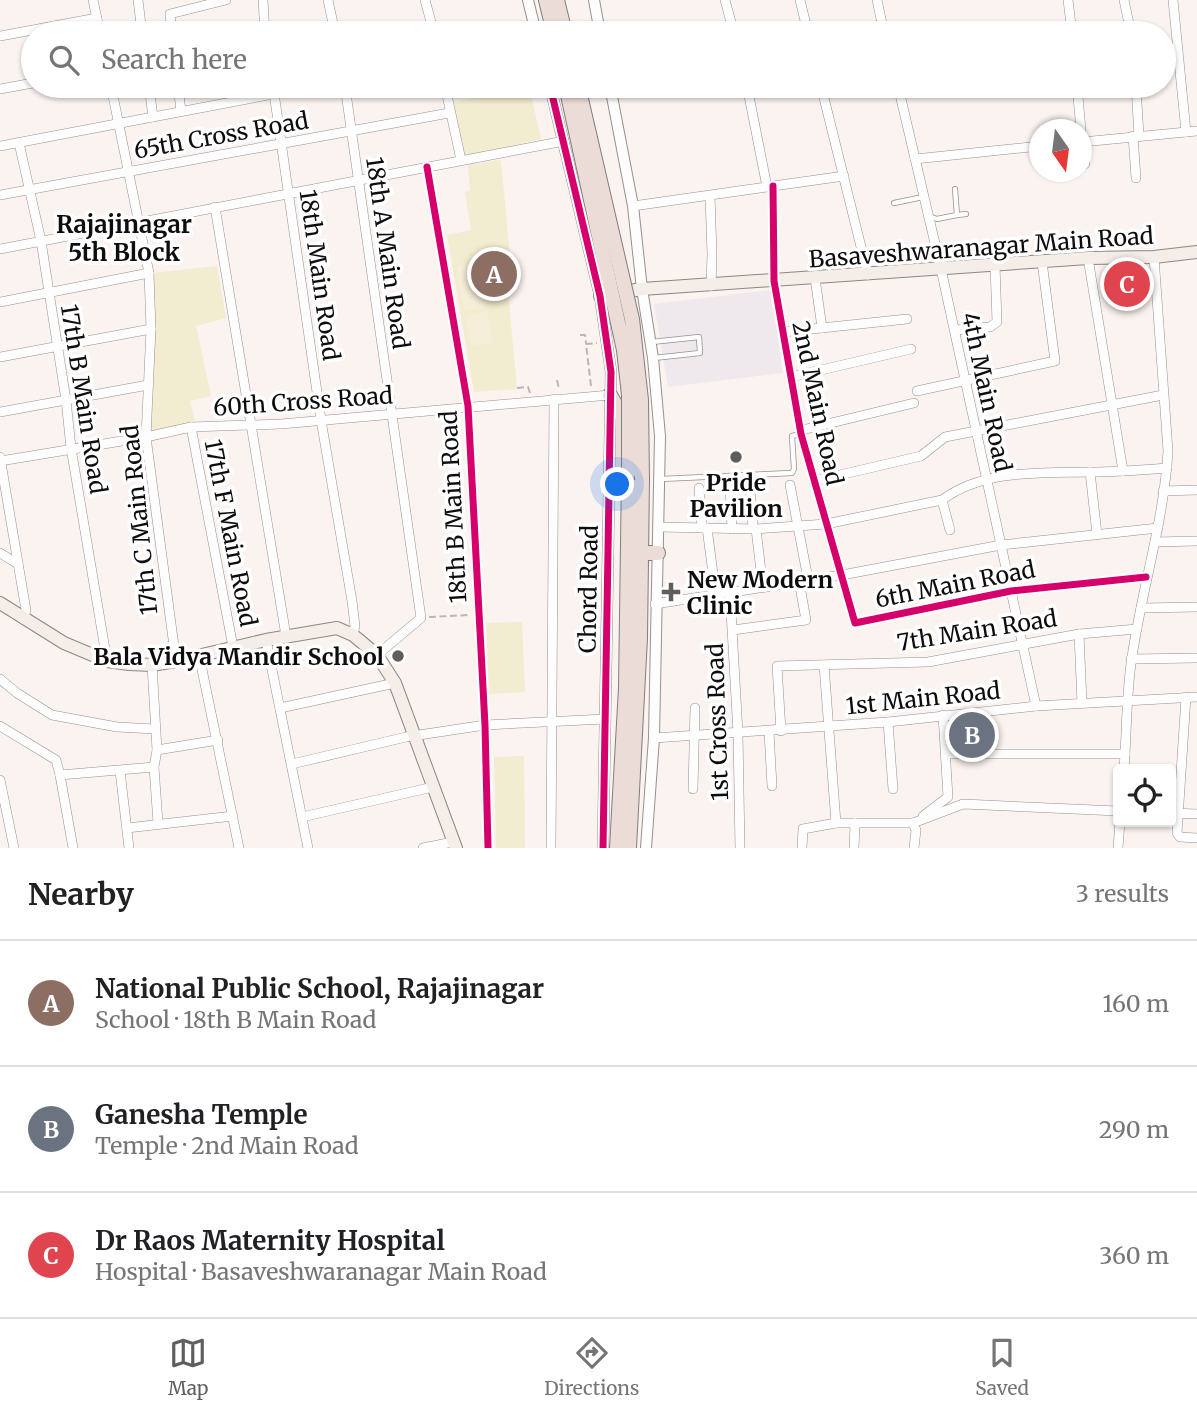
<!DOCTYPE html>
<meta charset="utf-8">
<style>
body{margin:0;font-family:Merriweather,serif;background:#f6f6f6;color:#202124}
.controls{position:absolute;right:21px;bottom:21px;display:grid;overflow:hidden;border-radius:7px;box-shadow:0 2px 5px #0004}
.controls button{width:63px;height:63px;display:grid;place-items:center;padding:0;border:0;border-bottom:2px solid #e0e0e0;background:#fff;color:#202124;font:35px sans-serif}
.compass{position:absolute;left:1029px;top:119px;width:63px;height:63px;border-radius:50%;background:#fff;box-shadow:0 2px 5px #0004;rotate:166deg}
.you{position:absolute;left:618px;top:485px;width:24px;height:24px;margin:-18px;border:5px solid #fff;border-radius:50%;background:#1a73e8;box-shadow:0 0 0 10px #1a73e833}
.badge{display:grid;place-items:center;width:46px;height:46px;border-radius:50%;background:#605e5c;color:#fff;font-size:23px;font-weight:700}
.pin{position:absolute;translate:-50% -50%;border:4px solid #fff;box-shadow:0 2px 7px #0006}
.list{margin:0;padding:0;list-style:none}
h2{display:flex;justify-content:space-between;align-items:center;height:91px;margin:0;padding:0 28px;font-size:30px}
h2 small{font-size:23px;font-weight:400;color:#757577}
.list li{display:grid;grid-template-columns:46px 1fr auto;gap:21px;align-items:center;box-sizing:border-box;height:126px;padding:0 28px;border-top:2px solid #e0e0e0}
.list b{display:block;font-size:26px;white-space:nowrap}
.list p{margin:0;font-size:23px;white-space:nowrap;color:#757577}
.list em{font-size:23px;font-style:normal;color:#757577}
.icon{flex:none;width:38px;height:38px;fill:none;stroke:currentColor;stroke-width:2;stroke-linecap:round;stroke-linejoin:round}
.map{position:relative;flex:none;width:1197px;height:848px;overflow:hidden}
.search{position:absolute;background:#fff;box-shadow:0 2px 5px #0004;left:21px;right:21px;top:21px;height:77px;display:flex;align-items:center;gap:18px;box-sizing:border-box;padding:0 24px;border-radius:38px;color:#757577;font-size:26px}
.sheet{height:469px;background:#fff}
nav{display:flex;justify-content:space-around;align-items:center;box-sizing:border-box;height:98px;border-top:2px solid #e0e0e0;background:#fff;font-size:19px;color:#757577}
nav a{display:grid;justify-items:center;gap:4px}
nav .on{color:#605e5c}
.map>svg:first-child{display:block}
</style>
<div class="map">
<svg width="1197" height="848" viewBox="0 0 1197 848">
<rect width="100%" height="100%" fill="#fbf3f0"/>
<path fill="#efe9ee" d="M 771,290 L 783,373 L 668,387 L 654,304 Z"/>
<g fill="#f2ecd0">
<path d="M 529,86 L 541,139 L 465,157 L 452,103 Z"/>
<path d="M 501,160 L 512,279 L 507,280 L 517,389 L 474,392 L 447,235 L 471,230 L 465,192 L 470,191 L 468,165 Z"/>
<path d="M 217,266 L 226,318 L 196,326 L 211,396 L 190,401 L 195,422 L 151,432 L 148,422 L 156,329 L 152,273 Z"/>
<path d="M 522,622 L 525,692 L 489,694 L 486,623 Z"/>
<path d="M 524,756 L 525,848 L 496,848 L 494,757 Z"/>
</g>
<g fill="#f6eed9">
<path d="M 475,263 L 483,308 L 464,311 L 456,266 Z"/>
<path d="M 487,311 L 493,342 L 471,346 L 465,316 Z"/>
</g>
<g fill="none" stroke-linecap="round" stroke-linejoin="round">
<g stroke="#94918f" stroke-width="6">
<g id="service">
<path d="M 894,203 L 923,197"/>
<path d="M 957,215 L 966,214"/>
<path d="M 929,216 L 937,219 L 957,215 L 955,189"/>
<path d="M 652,342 L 699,337 L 700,353 L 654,358"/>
<path d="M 661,479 L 792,473 L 794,469 L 792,436 L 800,434"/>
</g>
</g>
<g stroke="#94918f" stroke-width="10">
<g id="minor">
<path d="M 93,0 L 100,33"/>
<path d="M 138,0 L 142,33"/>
<path d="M 263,0 L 265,33"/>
<path d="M 328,0 L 335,33"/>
<path d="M 425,0 L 434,33"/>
<path d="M 725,0 L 734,33"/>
<path d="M 800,0 L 808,33"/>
<path d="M 877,0 L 884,33"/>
<path d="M 1068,0 L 1072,33"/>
<path d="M 1124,0 L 1131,33"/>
<path d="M 1173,0 L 1186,132"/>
<path d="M 172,33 L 170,14 L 226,0"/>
<path d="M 0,36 L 97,18"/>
<path d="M 111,86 L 149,273 L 151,329 L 146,437 L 176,661"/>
<path d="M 149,86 L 153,117"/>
<path d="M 178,86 L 181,111"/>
<path d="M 273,86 L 321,420 L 352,601 L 355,626 L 353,635"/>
<path d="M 345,86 L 421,618 L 377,655"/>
<path d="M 445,86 L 461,160"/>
<path d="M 673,86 L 676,86"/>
<path d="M 747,86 L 767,187"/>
<path d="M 821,86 L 868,275"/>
<path d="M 898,86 L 941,269 L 1036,706"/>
<path d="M 1077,86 L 1081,130"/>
<path d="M 1136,86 L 1139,136"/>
<path d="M 0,89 L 33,83"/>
<path d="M 900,92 L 966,86"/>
<path d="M 1133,136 L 1136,178"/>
<path d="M 1082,138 L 1085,164"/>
<path d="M 1082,142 L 1197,131"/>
<path d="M 19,143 L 41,241 L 66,400 L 71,448 L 107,661"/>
<path d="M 0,146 L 316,86"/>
<path d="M 915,159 L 1040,146"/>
<path d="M 427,167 L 468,406 L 485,725 L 488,848"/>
<path d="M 773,186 L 774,281 L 801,434 L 855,623 L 1011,591 L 1146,577"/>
<path d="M 0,195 L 449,113"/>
<path d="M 710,196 L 712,254 L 711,286"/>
<path d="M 633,206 L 844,176"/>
<path d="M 215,207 L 286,636"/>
<path d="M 0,249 L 564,141"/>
<path d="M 1088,258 L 1123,471"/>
<path d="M 815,278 L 822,328"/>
<path d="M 0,302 L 149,273"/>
<path d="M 955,330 L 990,327 L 997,322 L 995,265"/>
<path d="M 783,332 L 907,319"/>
<path d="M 0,357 L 151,329"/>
<path d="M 791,377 L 911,349"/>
<path d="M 917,391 L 1055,361 L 1042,262"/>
<path d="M 0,412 L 148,385"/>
<path d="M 191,427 L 233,647"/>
<path d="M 802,430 L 914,403"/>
<path d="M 0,457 L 26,610 L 23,619"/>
<path d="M 0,461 L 146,437 L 191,427 L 281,424 L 610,395"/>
<path d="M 1090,472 L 1097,534"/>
<path d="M 814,481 L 921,456 L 945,437 L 1163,395"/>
<path d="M 730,485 L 732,529"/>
<path d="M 750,485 L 753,529"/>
<path d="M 790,485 L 808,579"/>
<path d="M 699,488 L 702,528"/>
<path d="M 1163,491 L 1197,490"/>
<path d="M 942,500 L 950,530"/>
<path d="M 659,527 L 756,529 L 826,524 L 942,500 C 983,469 1042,473 1091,472 C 1116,472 1142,470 1167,468"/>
<path d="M 707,528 L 716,596"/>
<path d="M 756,529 L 763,588"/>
<path d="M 1155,542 L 1197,541"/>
<path d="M 0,553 L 18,564"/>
<path d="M 730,594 L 738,733 L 740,848"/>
<path d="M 655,604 L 842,575 L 1001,545 L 1158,528"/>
<path d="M 1141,608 L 1197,607"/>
<path d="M 733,630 L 806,620 L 799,581"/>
<path d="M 1079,634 L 1082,703"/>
<path d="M 266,640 L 308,848"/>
<path d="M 199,655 L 239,848"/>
<path d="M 1131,659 L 1197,658"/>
<path d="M 152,665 L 157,750 L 154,767 L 158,823"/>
<path d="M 824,665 L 836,823 L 855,823 L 854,848"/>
<path d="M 0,679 L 17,693 L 52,715 L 117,727 L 155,729"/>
<path d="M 1186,697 L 1177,833 L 1180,837 L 1197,838"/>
<path d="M 280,708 L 395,683"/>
<path d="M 888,722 L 893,789"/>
<path d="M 0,726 L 56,760 L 60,775 L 154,767"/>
<path d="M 781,731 L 777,666 L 928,662 L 1079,634 L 1137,629"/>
<path d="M 769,732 L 772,786"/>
<path d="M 654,738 L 888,722 L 1036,706 L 1197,697"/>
<path d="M 157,750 L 218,740"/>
<path d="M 946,754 L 1125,754"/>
<path d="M 292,764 L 406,737 L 485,725 L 605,719"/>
<path d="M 1124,769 C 1127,732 1126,694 1132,657 C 1142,588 1164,521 1168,451 L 1154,257"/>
<path d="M 120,771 L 129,848"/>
<path d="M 60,775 L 73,848"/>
<path d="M 0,780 L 14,848"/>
<path d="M 693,789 L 695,708"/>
<path d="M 1171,813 L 1197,814"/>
<path d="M 923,816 L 948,797 L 943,715"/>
<path d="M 302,817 L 433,787"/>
<path d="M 855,823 L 913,823 L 963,804 L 1118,811"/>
<path d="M 913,823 L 916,830 L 914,848"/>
<path d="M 127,828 L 233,816"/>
<path d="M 423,848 L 453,842"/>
<path d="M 551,848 L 554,399"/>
<path d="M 802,848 L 803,829 L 836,823"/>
<path d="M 1118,848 L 1120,822"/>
</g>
</g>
<g stroke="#94918f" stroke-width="12">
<g id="tertiary">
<path d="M 528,0 L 536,33"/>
<path d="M 594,0 L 600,33"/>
<path d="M 550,86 L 600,296 L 611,372 L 603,848"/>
<path d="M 610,86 L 633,206 L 642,289 L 653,358 L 660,436 L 654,738 L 646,848"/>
</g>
</g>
<g stroke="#8b8786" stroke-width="14">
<g id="secondary">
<path d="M 600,296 L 642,289 L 1088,258 L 1154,257 L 1197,252"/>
<path d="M 0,603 L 64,643 L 107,661 L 129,664 L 152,665 L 176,661 L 266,640 L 337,628 L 353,635 L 377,655 L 395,683 L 456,848"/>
</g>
</g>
<g stroke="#817e7c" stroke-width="16">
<g id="primary">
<path d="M 546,0 L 554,33"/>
<path d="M 557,0 L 565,33"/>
<path d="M 610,395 L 623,417 L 622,483"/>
<path d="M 640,553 L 658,553"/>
<path d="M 617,848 L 626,688 L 629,472"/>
<path d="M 629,848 L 640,638 L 642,480"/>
</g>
</g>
<g stroke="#b8b7b6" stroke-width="2" stroke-dasharray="7 3.5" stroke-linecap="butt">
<path d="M 580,335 L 585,335 L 586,343"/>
<path d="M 557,380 L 559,389"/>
<path d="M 591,386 L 586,344 L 597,343"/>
<path d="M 517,388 L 528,387 L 530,393"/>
<path d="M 429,617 L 469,615"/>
</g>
<use href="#service" stroke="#fefdfd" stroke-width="4.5"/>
<use href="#minor" stroke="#fefdfd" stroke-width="9"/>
<use href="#tertiary" stroke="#fefdfd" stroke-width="10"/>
<use href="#secondary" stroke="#f5ede8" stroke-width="12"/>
<use href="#primary" stroke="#ecdcd7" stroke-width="14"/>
<g stroke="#817e7c" stroke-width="16" stroke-linecap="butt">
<g id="primary-bridge">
<path d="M 566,86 L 624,350 L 629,395 L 629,472"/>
<path d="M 578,86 L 632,319 L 641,400 L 642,480"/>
</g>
</g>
<use href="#primary-bridge" stroke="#ecdcd7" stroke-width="14"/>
<g stroke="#fff" stroke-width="11">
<g id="cycleway">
<path d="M 550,86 L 600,296 L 611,372 L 603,848"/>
<path d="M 427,167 L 468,406 L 485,725 L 488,848"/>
<path d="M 773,186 L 774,281 L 801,434 L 855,623 L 1011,591 L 1146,577"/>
</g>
</g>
<use href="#cycleway" stroke="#d6006c" stroke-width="7"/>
</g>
<g fill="#605e5c" stroke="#fff" stroke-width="2.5">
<circle cx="736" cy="457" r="7"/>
<path d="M667.5 581.5h7v7h7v7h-7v7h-7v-7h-7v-7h7z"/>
<circle cx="398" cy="656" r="7"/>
</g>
<g text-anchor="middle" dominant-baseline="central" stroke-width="7" stroke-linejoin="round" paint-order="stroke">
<g font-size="23" fill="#0d0d0d" stroke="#fff">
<text transform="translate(221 135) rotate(-10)">65th Cross Road</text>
<text transform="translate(981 247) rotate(-4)">Basaveshwaranagar Main Road</text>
<text transform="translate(388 253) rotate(82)">18th A Main Road</text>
<text transform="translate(320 275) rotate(82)">18th Main Road</text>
<text transform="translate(987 392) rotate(78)">4th Main Road</text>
<text transform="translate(84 399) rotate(81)">17th B Main Road</text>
<text transform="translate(303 401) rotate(-4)">60th Cross Road</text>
<text transform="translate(818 403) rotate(78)">2nd Main Road</text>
<text transform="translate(453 507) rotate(-93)">18th B Main Road</text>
<text transform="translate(139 520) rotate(-96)">17th C Main Road</text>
<text transform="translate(231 533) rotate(79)">17th F Main Road</text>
<text transform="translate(955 584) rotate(-11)">6th Main Road</text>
<text transform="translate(588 589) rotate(-89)">Chord Road</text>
<text transform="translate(977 630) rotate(-9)">7th Main Road</text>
<text transform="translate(923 698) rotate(-6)">1st Main Road</text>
<text transform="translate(717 722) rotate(-92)">1st Cross Road</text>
</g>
<g font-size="23" font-weight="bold" fill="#0d0d0d" stroke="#fff">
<text x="736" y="482">Pride<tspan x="736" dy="26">Pavilion</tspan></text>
<text x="687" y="579" text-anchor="start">New Modern<tspan x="687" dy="26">Clinic</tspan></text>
<text x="384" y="656" text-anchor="end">Bala Vidya Mandir School</text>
</g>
<g font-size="24" font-weight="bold" fill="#0d0d0d" stroke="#fff">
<text x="124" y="224">Rajajinagar<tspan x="124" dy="28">5th Block</tspan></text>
</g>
</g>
</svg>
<div class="controls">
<button><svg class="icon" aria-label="locate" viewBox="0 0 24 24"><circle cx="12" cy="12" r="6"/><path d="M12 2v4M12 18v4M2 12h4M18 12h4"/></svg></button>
</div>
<svg class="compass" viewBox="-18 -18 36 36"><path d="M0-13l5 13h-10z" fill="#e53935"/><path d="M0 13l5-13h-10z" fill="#757577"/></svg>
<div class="you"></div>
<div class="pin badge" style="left:494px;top:274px;background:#8d6e63">A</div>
<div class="pin badge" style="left:972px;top:735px;background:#6b7280">B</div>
<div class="pin badge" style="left:1127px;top:284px;background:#e0444e">C</div>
<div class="search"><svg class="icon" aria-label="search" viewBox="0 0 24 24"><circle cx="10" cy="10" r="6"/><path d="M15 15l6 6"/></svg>Search here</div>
</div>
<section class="sheet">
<h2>Nearby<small>3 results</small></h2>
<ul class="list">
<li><span class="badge" style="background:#8d6e63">A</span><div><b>National Public School, Rajajinagar</b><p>School · 18th B Main Road</p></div><em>160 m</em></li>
<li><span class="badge" style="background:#6b7280">B</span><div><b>Ganesha Temple</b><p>Temple · 2nd Main Road</p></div><em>290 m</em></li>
<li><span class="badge" style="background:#e0444e">C</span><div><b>Dr Raos Maternity Hospital</b><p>Hospital · Basaveshwaranagar Main Road</p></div><em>360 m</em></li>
</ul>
</section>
<nav>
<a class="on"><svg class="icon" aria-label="map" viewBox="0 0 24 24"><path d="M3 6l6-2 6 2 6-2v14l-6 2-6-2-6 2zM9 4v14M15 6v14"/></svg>Map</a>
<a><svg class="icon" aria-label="directions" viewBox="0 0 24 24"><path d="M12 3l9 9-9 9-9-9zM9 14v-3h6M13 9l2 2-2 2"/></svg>Directions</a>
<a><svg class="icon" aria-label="saved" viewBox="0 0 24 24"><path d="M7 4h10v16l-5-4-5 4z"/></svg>Saved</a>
</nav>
